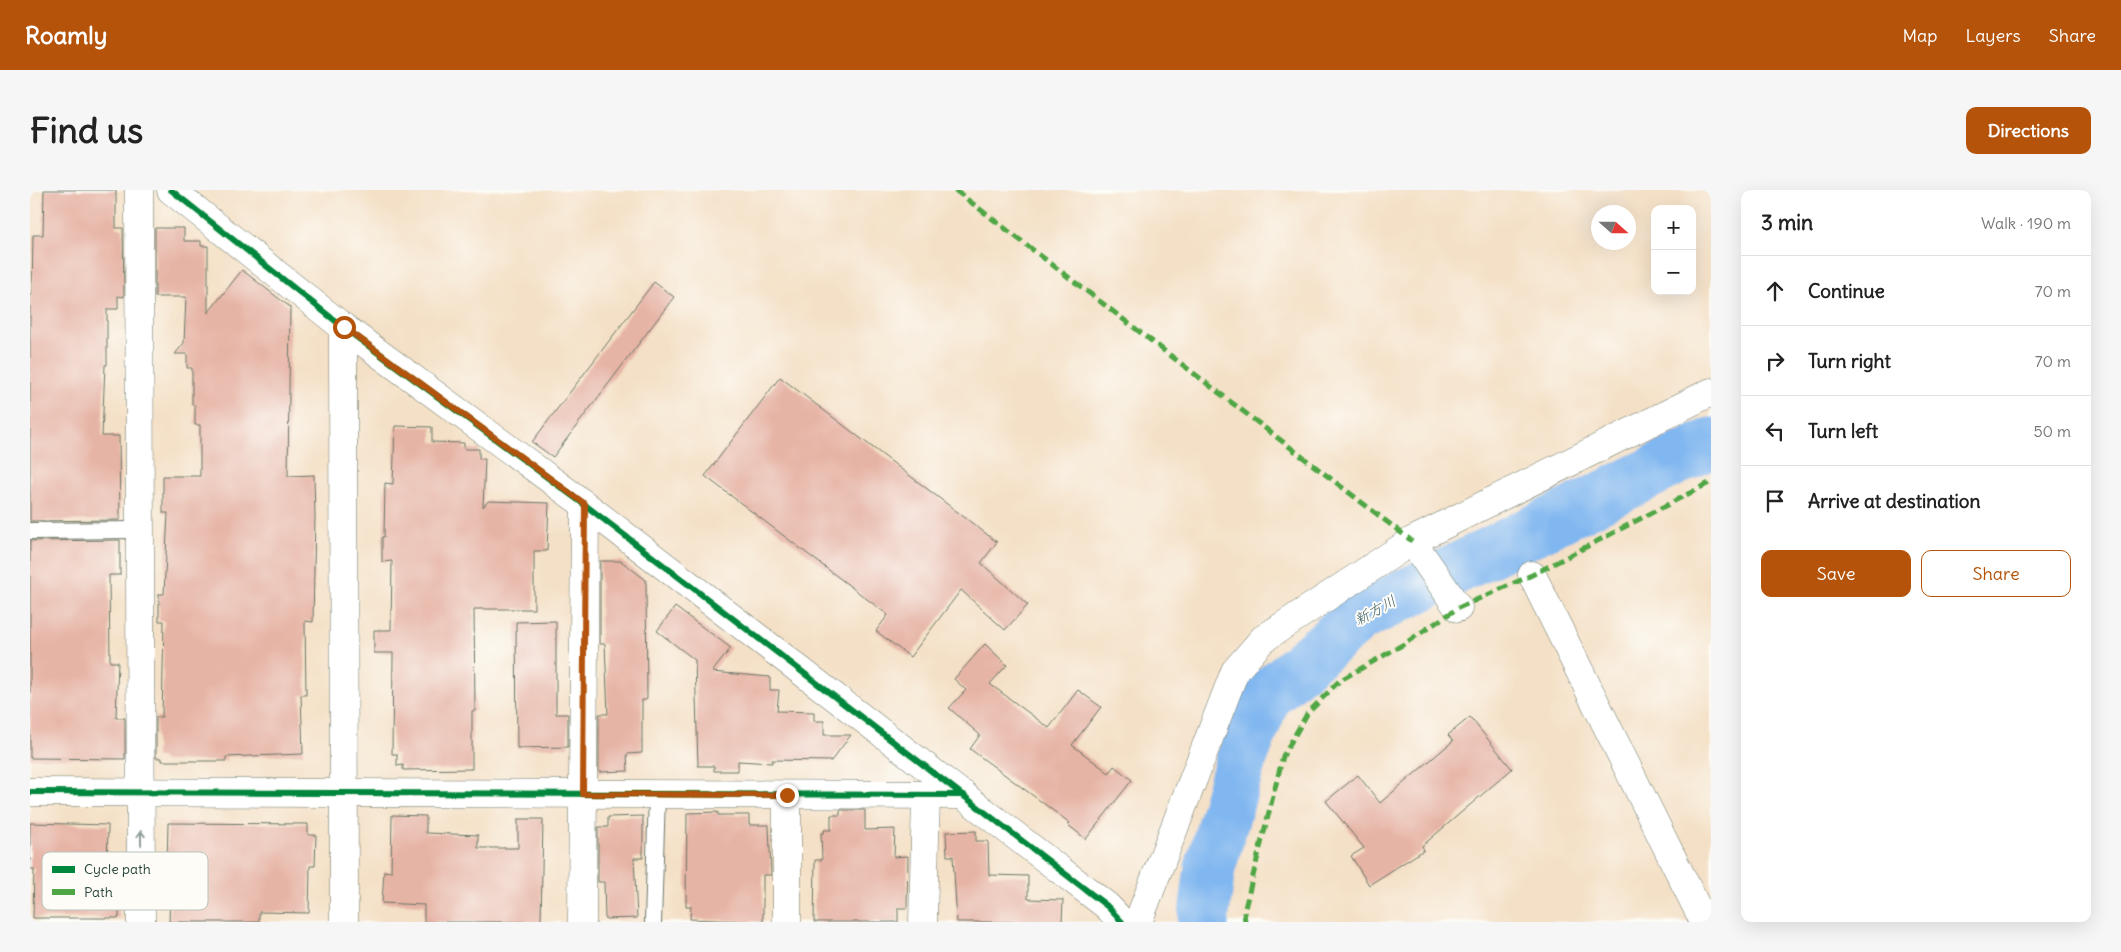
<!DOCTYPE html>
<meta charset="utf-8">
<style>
body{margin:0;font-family:Delius,"Klee One",sans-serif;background:#f6f6f6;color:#222}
.controls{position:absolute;right:15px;top:15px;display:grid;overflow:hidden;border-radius:10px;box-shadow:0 5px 20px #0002}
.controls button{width:45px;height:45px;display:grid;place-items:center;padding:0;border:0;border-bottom:1px solid #e0e0e0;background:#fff;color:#222;font:25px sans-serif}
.compass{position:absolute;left:1561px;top:15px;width:45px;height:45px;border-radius:50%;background:#fff;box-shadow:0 5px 20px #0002;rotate:111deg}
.stop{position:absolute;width:15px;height:15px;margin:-11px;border:4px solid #b45309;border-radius:50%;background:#fff}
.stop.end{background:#b45309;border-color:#fff;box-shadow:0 1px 5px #0008}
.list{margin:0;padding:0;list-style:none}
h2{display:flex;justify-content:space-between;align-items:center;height:65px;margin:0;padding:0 20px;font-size:21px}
h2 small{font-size:16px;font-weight:400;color:#767676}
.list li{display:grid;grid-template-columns:32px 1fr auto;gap:15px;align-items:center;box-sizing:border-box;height:70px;padding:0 20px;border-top:1px solid #e0e0e0}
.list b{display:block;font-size:19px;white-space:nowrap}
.list em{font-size:16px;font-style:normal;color:#767676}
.actions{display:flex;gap:10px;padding:15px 20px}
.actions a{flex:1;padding:11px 0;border:1px solid #b45309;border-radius:10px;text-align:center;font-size:18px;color:#b45309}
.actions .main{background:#b45309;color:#fff}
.icon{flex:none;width:28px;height:28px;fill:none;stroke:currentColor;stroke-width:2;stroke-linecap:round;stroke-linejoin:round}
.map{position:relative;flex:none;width:1681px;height:732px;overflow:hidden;border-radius:10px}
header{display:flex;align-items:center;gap:30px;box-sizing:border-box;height:70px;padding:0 25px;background:#b45309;color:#fff}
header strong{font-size:24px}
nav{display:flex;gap:28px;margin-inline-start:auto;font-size:18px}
.intro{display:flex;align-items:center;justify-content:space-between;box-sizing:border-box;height:120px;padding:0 30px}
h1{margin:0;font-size:35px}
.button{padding:12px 22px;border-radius:10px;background:#b45309;color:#fff;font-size:18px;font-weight:700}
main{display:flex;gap:30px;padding:0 30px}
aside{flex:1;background:#fff;border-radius:10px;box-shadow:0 5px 20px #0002}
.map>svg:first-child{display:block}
</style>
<header>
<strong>Roamly</strong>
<nav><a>Map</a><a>Layers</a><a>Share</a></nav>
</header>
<div class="intro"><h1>Find us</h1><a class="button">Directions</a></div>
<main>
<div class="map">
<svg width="1681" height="732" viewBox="0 0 1681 732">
<rect width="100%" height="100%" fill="#fdfcf7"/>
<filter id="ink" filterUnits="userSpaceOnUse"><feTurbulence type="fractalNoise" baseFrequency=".02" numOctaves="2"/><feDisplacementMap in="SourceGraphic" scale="10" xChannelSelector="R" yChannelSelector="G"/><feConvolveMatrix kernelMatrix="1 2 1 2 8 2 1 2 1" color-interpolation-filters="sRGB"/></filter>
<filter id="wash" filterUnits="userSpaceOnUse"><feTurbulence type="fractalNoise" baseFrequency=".0096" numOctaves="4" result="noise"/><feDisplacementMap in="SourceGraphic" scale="20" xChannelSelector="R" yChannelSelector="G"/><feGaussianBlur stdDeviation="1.12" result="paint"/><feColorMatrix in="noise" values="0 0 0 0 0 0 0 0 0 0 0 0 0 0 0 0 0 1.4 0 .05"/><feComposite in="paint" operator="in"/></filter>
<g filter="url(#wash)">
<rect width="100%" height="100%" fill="#f4e0c6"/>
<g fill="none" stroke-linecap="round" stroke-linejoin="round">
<path stroke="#81b7f0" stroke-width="51" d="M 1173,732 L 1180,678 L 1210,573 L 1236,506 L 1329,427 L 1681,253"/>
</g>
<g id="blocks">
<g fill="#e6b4a5">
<path d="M 14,0 L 86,0 L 86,38 L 93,38 L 94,107 L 88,106 L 88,119 L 77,119 L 77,175 L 75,175 L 72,246 L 89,246 L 90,330 L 0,331 L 0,104 L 2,104 L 3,45 L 13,45 Z"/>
<path d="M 125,38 L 154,38 L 154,51 L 171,51 L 171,56 L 178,56 L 178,123 L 212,80 L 260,117 L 258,286 L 284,285 L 285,326 L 283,432 L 275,431 L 276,505 L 271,505 L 273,564 L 196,567 L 196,571 L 132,571 L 132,568 L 126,568 L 126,527 L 132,527 L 134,431 L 129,431 L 129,404 L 134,404 L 138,323 L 133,323 L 133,286 L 170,286 L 170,235 L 165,235 L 165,215 L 162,215 L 162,178 L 157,178 L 157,164 L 145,164 L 154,153 L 156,107 L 125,107 Z"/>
<path d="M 624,92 L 644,107 L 523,267 L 502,252 Z"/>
<path d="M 750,187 L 967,352 L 951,373 L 998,415 L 975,440 L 931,400 L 880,467 L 846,441 L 858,425 L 675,286 Z"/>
<path d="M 365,236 L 402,237 L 402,252 L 434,253 L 434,259 L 449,259 L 449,269 L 455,269 L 453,317 L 458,311 L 519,313 L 517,361 L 504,361 L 504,419 L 444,419 L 445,521 L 442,521 L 442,579 L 373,580 L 373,575 L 367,576 L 367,564 L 362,564 L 363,463 L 344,463 L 344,440 L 361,440 L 362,371 L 352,372 L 352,347 L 354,347 L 355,293 L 363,294 Z"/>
<path d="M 90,350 L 90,385 L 79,385 L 80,472 L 88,472 L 86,528 L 95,528 L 95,569 L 0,568 L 0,351 Z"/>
<path d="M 570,371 L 591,371 L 616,390 L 617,508 L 616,510 L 612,510 L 612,563 L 597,564 L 598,581 L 569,582 L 569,524 L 578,524 L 575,454 L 570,454 Z"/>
<path d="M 645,417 L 701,458 L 682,482 L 740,487 L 740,500 L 749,500 L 747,521 L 784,522 L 784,531 L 794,531 L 794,545 L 821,545 L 801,571 L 742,570 L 742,573 L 708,571 L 708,581 L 684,581 L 684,576 L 668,576 L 665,470 L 627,441 Z"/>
<path d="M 526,431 L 526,524 L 538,524 L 538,557 L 487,558 L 486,432 Z"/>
<path d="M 955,454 L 977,475 L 960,494 L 1019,538 L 1048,500 L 1071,517 L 1042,555 L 1079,583 L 1084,576 L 1102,590 L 1056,649 L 1038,635 L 1040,633 L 940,559 L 950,545 L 919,518 L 936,500 L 924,489 Z"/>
<path d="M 1440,527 L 1482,579 L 1392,656 L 1394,660 L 1339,695 L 1321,666 L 1334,658 L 1296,611 L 1328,585 L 1350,613 L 1423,551 L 1418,545 Z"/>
<path d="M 810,620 L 835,620 L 835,640 L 865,639 L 864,667 L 878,666 L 877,718 L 868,718 L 868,732 L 784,732 L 785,670 L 792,670 L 791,643 L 794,643 L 794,640 L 801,640 L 801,625 L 810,625 Z"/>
<path d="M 688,622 L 688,625 L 719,625 L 719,635 L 739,635 L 741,685 L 733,685 L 733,732 L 660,729 L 661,716 L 656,716 L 657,623 Z"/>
<path d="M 362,625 L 396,626 L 396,643 L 448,645 L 448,658 L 488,658 L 488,629 L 513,629 L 511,732 L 394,732 L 394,715 L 352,713 L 354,681 L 361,682 Z"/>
<path d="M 613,626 L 613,668 L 604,668 L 607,728 L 575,729 L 574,692 L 568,692 L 568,637 L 578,637 L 578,627 Z"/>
<path d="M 0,633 L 78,635 L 77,682 L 93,682 L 94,716 L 89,716 L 89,728 L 3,728 L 4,679 L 0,679 Z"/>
<path d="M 138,633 L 278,634 L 278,645 L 286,645 L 285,676 L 280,676 L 279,723 L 229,722 L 229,732 L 139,732 L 141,677 L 137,676 Z"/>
<path d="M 946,641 L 946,651 L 958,651 L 959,685 L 998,686 L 998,709 L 1033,710 L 1032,732 L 927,732 L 923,666 L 917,666 L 916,642 Z"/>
</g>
</g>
</g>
<g filter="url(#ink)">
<use href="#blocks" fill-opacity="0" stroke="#6a7667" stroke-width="1"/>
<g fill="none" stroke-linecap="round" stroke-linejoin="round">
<g stroke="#6a7667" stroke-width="18">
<g id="lane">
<path d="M 0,341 L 110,340"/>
<path d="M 623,732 L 627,604"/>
</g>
</g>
<g stroke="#6a7667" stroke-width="29">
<g id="street">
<path d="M 109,0 L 111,732"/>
<path d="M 1382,351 L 1428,418"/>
<path d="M 1502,385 L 1674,732"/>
<path d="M 0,602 L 934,605"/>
<path d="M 552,732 L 555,315"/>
<path d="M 757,732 L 757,605"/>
<path d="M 893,732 L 896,605"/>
<path d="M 1108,732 L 1205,481 L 1233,449 L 1382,351 L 1681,202"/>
</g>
</g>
<g stroke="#6a7667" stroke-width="29">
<g id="secondary">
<path d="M 141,0 L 313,137 L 555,315 L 1077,716 L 1092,732"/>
<path d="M 313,137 L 314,732"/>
</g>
</g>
<use href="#lane" stroke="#fff" stroke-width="16"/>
<use href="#street" stroke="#fff" stroke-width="28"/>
<use href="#secondary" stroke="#fff" stroke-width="28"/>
<g stroke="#4fa644" stroke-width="5" stroke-dasharray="10 5" stroke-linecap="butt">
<path d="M 925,0 L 1382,351"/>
<path d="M 1215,732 L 1214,722 L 1253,566 L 1277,524 L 1309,491 L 1374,454 L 1428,418 L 1502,385 L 1681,292"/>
</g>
<g stroke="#fdfcf7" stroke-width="9">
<g id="cycleway">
<path d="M 141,0 L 313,137 L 555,315 L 1077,716 L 1092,732"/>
<path d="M 0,602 L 934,605"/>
</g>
</g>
<use href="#cycleway" stroke="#00873e" stroke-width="6"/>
</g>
<defs><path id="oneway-shaft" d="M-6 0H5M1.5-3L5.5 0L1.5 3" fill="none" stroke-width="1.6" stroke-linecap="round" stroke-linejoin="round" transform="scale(1.25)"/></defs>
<use stroke="#8f9e9a" href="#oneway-shaft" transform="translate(111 648) rotate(-90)"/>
</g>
<g fill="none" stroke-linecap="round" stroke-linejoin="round" filter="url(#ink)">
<path stroke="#b45309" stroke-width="6" d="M 314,137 L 555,314 L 553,604 L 757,605"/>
</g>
<g text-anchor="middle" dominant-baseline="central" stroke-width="4" stroke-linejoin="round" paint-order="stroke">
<g font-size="15" font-style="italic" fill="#385c63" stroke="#fdfcf7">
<text transform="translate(1345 420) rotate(-29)">新方川</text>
</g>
</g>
<rect x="12" y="662" width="166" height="58" rx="8" fill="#fdfcf7" stroke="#bac3bc" stroke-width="1"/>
<rect x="22" y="676" width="23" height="7" fill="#00873e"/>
<rect x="22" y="699" width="23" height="6" fill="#4fa644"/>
<g font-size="14" fill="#1f3d34">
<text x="54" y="684">Cycle path</text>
<text x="54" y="707">Path</text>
</g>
</svg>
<div class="controls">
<button>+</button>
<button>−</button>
</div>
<svg class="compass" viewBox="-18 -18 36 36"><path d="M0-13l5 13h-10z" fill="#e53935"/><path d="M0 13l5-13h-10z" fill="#767676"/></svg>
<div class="stop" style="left:314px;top:137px"></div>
<div class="stop end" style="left:757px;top:605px"></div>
</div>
<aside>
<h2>3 min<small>Walk · 190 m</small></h2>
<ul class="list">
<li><svg class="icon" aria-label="ahead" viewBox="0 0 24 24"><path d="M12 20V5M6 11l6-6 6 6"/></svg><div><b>Continue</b></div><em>70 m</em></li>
<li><svg class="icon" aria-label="right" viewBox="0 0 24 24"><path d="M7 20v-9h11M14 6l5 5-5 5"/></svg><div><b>Turn right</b></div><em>70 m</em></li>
<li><svg class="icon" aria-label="left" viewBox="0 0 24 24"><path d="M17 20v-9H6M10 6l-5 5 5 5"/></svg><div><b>Turn left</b></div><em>50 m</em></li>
<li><svg class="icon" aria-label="arrive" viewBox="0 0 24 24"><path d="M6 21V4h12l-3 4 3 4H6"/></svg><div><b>Arrive at destination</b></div></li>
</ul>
<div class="actions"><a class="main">Save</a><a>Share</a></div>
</aside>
</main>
